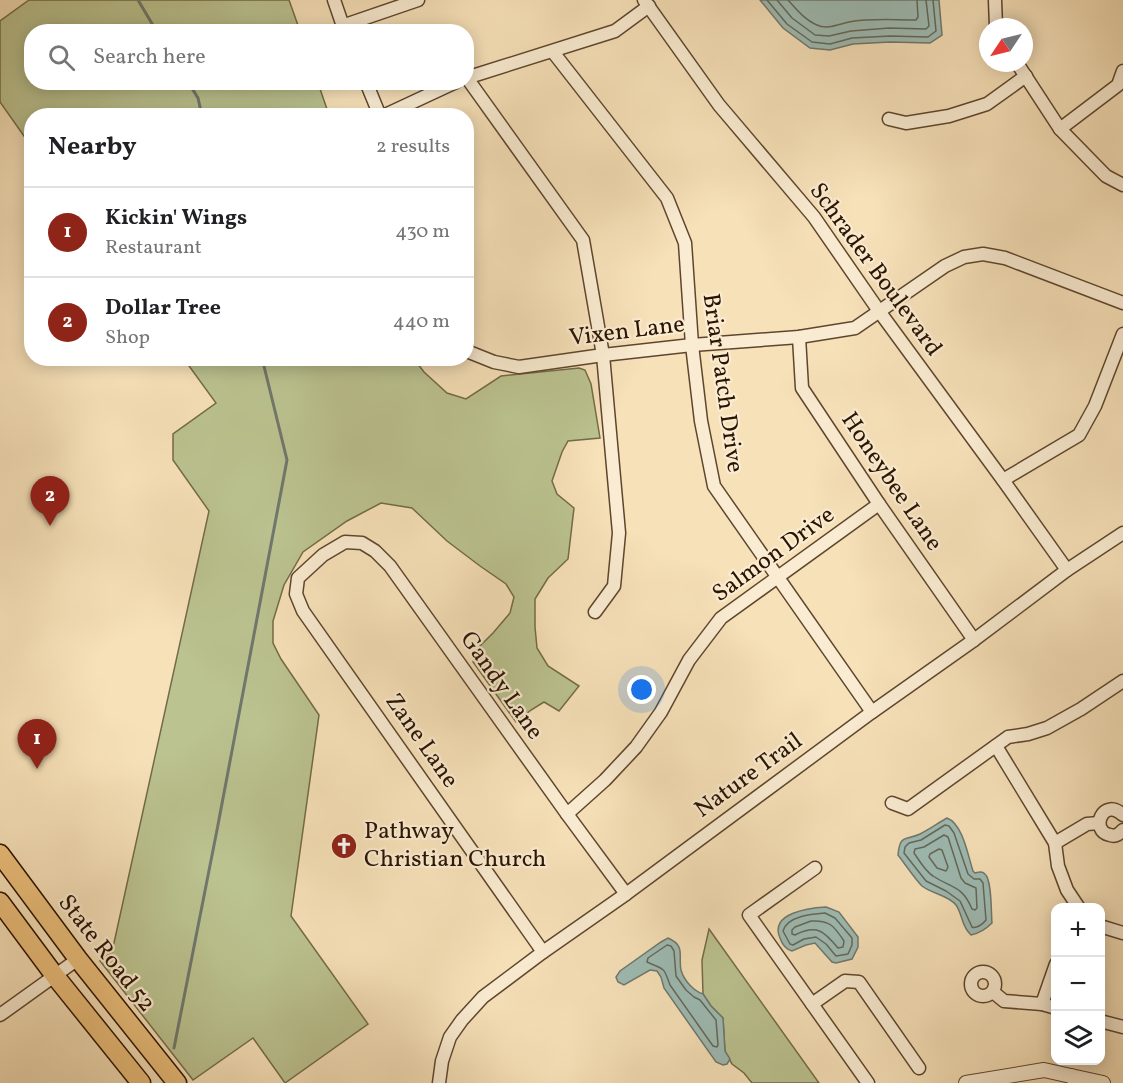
<!DOCTYPE html>
<meta charset="utf-8">
<style>
body{margin:0;font-family:Vollkorn,serif;background:#f6f6f6;color:#202124}
.controls{position:absolute;right:18px;bottom:18px;display:grid;overflow:hidden;border-radius:12px;box-shadow:0 3px 15px #0003}
.controls button{width:54px;height:54px;display:grid;place-items:center;padding:0;border:0;border-bottom:2px solid #e0e0e0;background:#fff;color:#202124;font:30px sans-serif}
.compass{position:absolute;left:979px;top:18px;width:54px;height:54px;border-radius:50%;background:#fff;box-shadow:0 3px 15px #0003;rotate:235deg}
.you{position:absolute;left:642px;top:690px;width:21px;height:21px;margin:-15px;border:4px solid #fff;border-radius:50%;background:#1a73e8;box-shadow:0 0 0 9px #1a73e833}
.badge{display:grid;place-items:center;width:39px;height:39px;border-radius:50%;background:#8f2418;color:#fff;font-size:20px;font-weight:700}
.pin{position:absolute;translate:-50% -50px;filter:drop-shadow(0 2px 3px #0008)}
.pin::after{content:'';position:absolute;top:32px;width:21px;height:18px;background:inherit;clip-path:polygon(0 0,100% 0,50% 100%)}
.list{margin:0;padding:0;list-style:none}
h2{display:flex;justify-content:space-between;align-items:center;height:78px;margin:0;padding:0 24px;font-size:26px}
h2 small{font-size:20px;font-weight:400;color:#757577}
.list li{display:grid;grid-template-columns:39px 1fr auto;gap:18px;align-items:center;box-sizing:border-box;height:90px;padding:0 24px;border-top:2px solid #e0e0e0}
.list b{display:block;font-size:22px;white-space:nowrap}
.list p{margin:0;font-size:20px;white-space:nowrap;color:#757577}
.list em{font-size:20px;font-style:normal;color:#757577}
.icon{flex:none;width:33px;height:33px;fill:none;stroke:currentColor;stroke-width:2;stroke-linecap:round;stroke-linejoin:round}
.map{position:relative;flex:none;width:1123px;height:1083px;overflow:hidden}
.search{position:absolute;background:#fff;box-shadow:0 3px 15px #0003;left:24px;top:24px;width:450px;height:66px;display:flex;align-items:center;gap:15px;box-sizing:border-box;padding:0 21px;border-radius:24px;color:#757577;font-size:22px}
.panel{position:absolute;background:#fff;box-shadow:0 3px 15px #0003;left:24px;top:108px;width:450px;height:258px;border-radius:24px}
.map>svg:first-child{display:block}
</style>
<div class="map">
<svg width="1123" height="1083" viewBox="0 0 1123 1083">
<rect width="100%" height="100%" fill="#f7e1b9"/>
<filter id="stains"><feTurbulence type="fractalNoise" baseFrequency=".00333" numOctaves="4"/><feColorMatrix values="0 0 0 0 .2 0 0 0 0 .09 0 0 0 0 .02 0 0 0 .5 -.17"/></filter>
<radialGradient id="worn" r=".72"><stop offset=".6" stop-color="#630" stop-opacity="0"/><stop offset="1" stop-color="#630" stop-opacity=".3"/></radialGradient>
<g fill="#bbc390" stroke="#736b48" stroke-width="1.5">
<path d="M 29,0 L 289,0 L 300,31 L 32,32 L 32,82 L 318,83 L 329,115 L 32,116 L 31,146 L 0,102 L 0,21 Z"/>
<path d="M 184,359 L 414,359 L 424,372 L 447,393 L 466,399 L 501,376 L 579,368 L 585,370 L 591,384 L 600,438 L 568,441 L 562,452 L 552,481 L 557,494 L 574,508 L 568,559 L 548,578 L 535,599 L 535,627 L 537,648 L 548,666 L 579,686 L 559,711 L 544,702 L 531,710 L 516,722 L 473,662 L 478,648 L 493,633 L 510,613 L 514,597 L 506,584 L 480,566 L 447,541 L 412,508 L 381,503 L 347,521 L 303,552 L 284,585 L 273,621 L 273,643 L 281,659 L 319,715 L 291,916 L 368,1024 L 285,1083 L 253,1038 L 193,1080 L 100,961 L 112,952 L 209,511 L 173,460 L 173,434 L 216,403 Z"/>
<path d="M 709,929 L 819,1083 L 752,1083 L 744,1073 L 732,1064 L 725,1052 L 723,1018 L 711,1006 L 703,994 L 702,960 Z"/>
</g>
<g fill="#9ebcb5" stroke="#70786d" stroke-width="1.5">
<path d="M 760,0 L 939,0 L 942,35 L 930,43 L 890,42 L 853,44 L 830,50 L 810,48 L 783,28 Z"/>
<path d="M 947,818 C 963,824 968,856 973,871 L 975,873 C 979,872 982,871 985,874 C 992,880 991,913 992,923 C 986,929 980,933 971,935 C 961,926 963,915 956,905 C 948,895 932,894 922,886 C 915,879 905,864 898,855 C 900,834 905,841 920,834 C 930,829 938,823 947,818 Z"/>
<path d="M 826,907 L 839,912 L 858,937 L 858,947 L 852,959 L 836,963 L 832,962 L 815,943 L 806,945 L 792,951 C 785,949 782,944 780,938 C 769,913 809,908 826,907 Z"/>
<path d="M 668,938 C 686,946 678,955 681,970 C 684,981 694,991 703,994 L 711,1006 L 723,1018 L 725,1051 L 730,1059 L 727,1064 L 723,1065 L 716,1062 L 664,988 L 661,977 L 657,971 L 650,970 L 624,985 L 618,982 L 616,977 L 620,971 L 661,942 Z"/>
</g>
<g fill="none" stroke-linecap="round" stroke-linejoin="round">
<g stroke="#64685a" stroke-width="1.5">
<path d="M 767,0 L 787,24 L 812,42 L 830,44 L 852,38 L 890,36 L 928,37 L 936,31 L 933,0"/>
<path d="M 777,0 L 792,18 L 815,35 L 829,36 L 851,31 L 889,28 L 926,29 L 929,26 L 926,0"/>
<path d="M 788,0 C 796,9 805,20 817,25 C 827,30 839,24 849,22 C 871,18 894,20 916,20 L 918,17 L 917,0"/>
<path d="M 945,825 L 949,826 L 954,833 L 968,874 L 974,879 L 980,879 L 983,883 L 986,920 C 983,924 976,929 972,927 L 960,901 L 946,891 L 926,881 L 904,853 L 905,847 L 909,843 L 921,840 Z"/>
<path d="M 944,835 L 948,837 L 961,878 L 965,883 L 976,888 L 977,908 L 975,910 L 972,909 C 962,885 951,888 933,876 C 925,871 919,860 914,853 L 915,849 L 924,847 Z"/>
<path d="M 939,849 L 942,850 L 948,867 L 946,871 L 937,868 L 929,857 L 930,854 Z"/>
<path d="M 825,913 L 835,918 L 852,938 L 852,945 L 848,954 L 836,956 L 826,944 L 816,937 L 804,939 L 793,945 L 790,944 L 783,931 C 787,916 812,914 825,913 Z"/>
<path d="M 811,921 C 830,920 834,926 844,941 L 843,947 L 838,948 C 824,931 817,924 795,935 L 792,934 L 792,930 L 795,927 Z"/>
<path d="M 667,945 L 671,946 L 674,951 L 676,976 L 686,990 L 694,997 L 700,1000 L 716,1020 L 718,1045 L 717,1047 L 713,1046 L 670,985 C 663,965 664,970 647,962 L 648,958 Z"/>
</g>
<g stroke="#70786d" stroke-width="3">
<path d="M 138,0 L 157,32"/>
<path d="M 188,82 L 198,98 L 202,116"/>
<path d="M 174,1048 L 217,830 L 287,460 L 262,358"/>
</g>
<g stroke="#5e462e" stroke-width="15">
<g id="minor">
<path d="M 334,0 L 345,32"/>
<path d="M 644,0 L 719,105 L 814,217 L 879,311 L 1003,480 L 1067,570"/>
<path d="M 995,0 L 996,27"/>
<path d="M 342,26 L 418,0"/>
<path d="M 553,52 L 667,198 L 685,243 L 692,345 L 701,421 L 714,486 L 872,712"/>
<path d="M 1017,63 L 1060,129 L 1106,176 L 1123,185"/>
<path d="M 466,78 L 615,31 L 649,6"/>
<path d="M 467,78 L 583,240 L 603,355 L 619,533 L 614,586 L 595,612"/>
<path d="M 366,82 L 380,116"/>
<path d="M 383,116 L 456,82"/>
<path d="M 889,119 L 906,123 L 949,116 L 987,104 L 1026,76"/>
<path d="M 1060,129 L 1118,85 L 1123,71"/>
<path d="M 799,337 L 802,388 L 879,504 L 974,640"/>
<path d="M 466,347 L 469,352 L 494,362 L 519,367 L 603,355 L 692,345 L 799,337 L 855,328 L 945,266 L 964,257 L 983,254 L 1005,258 L 1123,303"/>
<path d="M 1003,480 L 1079,435 L 1095,406 L 1123,334"/>
<path d="M 996,746 L 1055,843 L 1058,866 L 1067,890 L 1079,908"/>
<path d="M 892,803 L 908,809 L 1008,737 L 1028,734 L 1047,728 L 1081,709 L 1123,681"/>
<path d="M 567,814 L 605,780 L 636,747 L 661,712 L 689,660 L 721,618 L 879,504"/>
<path d="M 1123,815 C 1103,796 1089,831 1110,835 C 1116,837 1119,834 1123,830"/>
<path d="M 1055,843 L 1087,824 L 1099,823"/>
<path d="M 815,868 L 749,915 L 868,1083"/>
<path d="M 1100,926 L 1123,933"/>
<path d="M 543,952 L 303,611 L 296,594 L 298,578 L 323,555 L 345,542 L 362,543 L 375,551 L 390,566 L 567,814 L 626,894"/>
<circle cx="983" cy="984" r="12"/>
<path d="M 993,992 L 1004,1001 L 1042,1004 L 1056,1008"/>
<path d="M 812,1004 L 845,981 L 859,982 L 919,1068"/>
<path d="M 1042,1004 L 1056,964"/>
<path d="M 0,1015 L 78,959"/>
<path d="M 1100,1021 L 1123,1027"/>
<path d="M 439,1083 L 442,1061 L 450,1037 L 462,1020 L 483,997 L 543,952 L 626,894 L 872,712 L 974,640 L 1067,570 L 1123,533"/>
</g>
</g>
<g stroke="#5e462e" stroke-width="16">
<g id="tertiary">
<path d="M 966,1083 L 1044,1070 L 1071,1076"/>
<path d="M 1079,1083 L 1071,1076 L 1103,1083"/>
</g>
</g>
<g stroke="#2b1300" stroke-width="21">
<g id="primary">
<path d="M 0,854 L 78,959 L 177,1083"/>
<path d="M 0,902 L 55,976 L 141,1083"/>
</g>
</g>
<use href="#minor" stroke="#faecd2" stroke-width="12"/>
<use href="#tertiary" stroke="#faecd2" stroke-width="14"/>
<use href="#primary" stroke="#ecc07c" stroke-width="18"/>
</g>
<defs>
<g id="church-disc" transform="scale(1.35)"><circle r="9.5" fill="#8f2418" stroke="#faecd2"/><path d="M-1.2-6h2.4v3.5h3.3v2.4h-3.3V6h-2.4V-.1h-3.3v-2.4h3.3Z" fill="#fff"/></g>
</defs>
<g fill-rule="evenodd">
<use href="#church-disc" x="344" y="846"/>
</g>
<g text-anchor="middle" dominant-baseline="central" stroke-width="4.5" stroke-linejoin="round" paint-order="stroke">
<g font-size="24" fill="#2b1300" stroke="#faecd2">
<text transform="translate(875 270) rotate(54)">Schrader Boulevard</text>
<text transform="translate(627 332) rotate(-7)">Vixen Lane</text>
<text transform="translate(722 383) rotate(82)">Briar Patch Drive</text>
<text transform="translate(891 482) rotate(56)">Honeybee Lane</text>
<text transform="translate(774 555) rotate(-36)">Salmon Drive</text>
<text transform="translate(501 686) rotate(55)">Gandy Lane</text>
<text transform="translate(421 741) rotate(55)">Zane Lane</text>
<text transform="translate(749 776) rotate(-36)">Nature Trail</text>
<text transform="translate(106 954) rotate(52)">State Road 52</text>
</g>
<g font-size="24" fill="#2b1300" stroke="#faecd2" text-anchor="start">
<text x="364" y="832">Pathway<tspan x="364" dy="28">Christian Church</tspan></text>
</g>
</g>
<rect width="100%" height="100%" filter="url(#stains)"/>
<rect width="100%" height="100%" fill="url(#worn)"/>
</svg>
<div class="controls">
<button>+</button>
<button>−</button>
<button><svg class="icon" aria-label="layers" viewBox="0 0 24 24"><path d="M12 4l9 5-9 5-9-5zM3 14l9 5 9-5"/></svg></button>
</div>
<svg class="compass" viewBox="-18 -18 36 36"><path d="M0-13l5 13h-10z" fill="#e53935"/><path d="M0 13l5-13h-10z" fill="#757577"/></svg>
<div class="you"></div>
<div class="pin badge" style="left:37px;top:769px">1</div>
<div class="pin badge" style="left:50px;top:526px">2</div>
<div class="search"><svg class="icon" aria-label="search" viewBox="0 0 24 24"><circle cx="10" cy="10" r="6"/><path d="M15 15l6 6"/></svg>Search here</div>
<section class="panel">
<h2>Nearby<small>2 results</small></h2>
<ul class="list">
<li><span class="badge">1</span><div><b>Kickin' Wings</b><p>Restaurant</p></div><em>430 m</em></li>
<li><span class="badge">2</span><div><b>Dollar Tree</b><p>Shop</p></div><em>440 m</em></li>
</ul>
</section>
</div>
